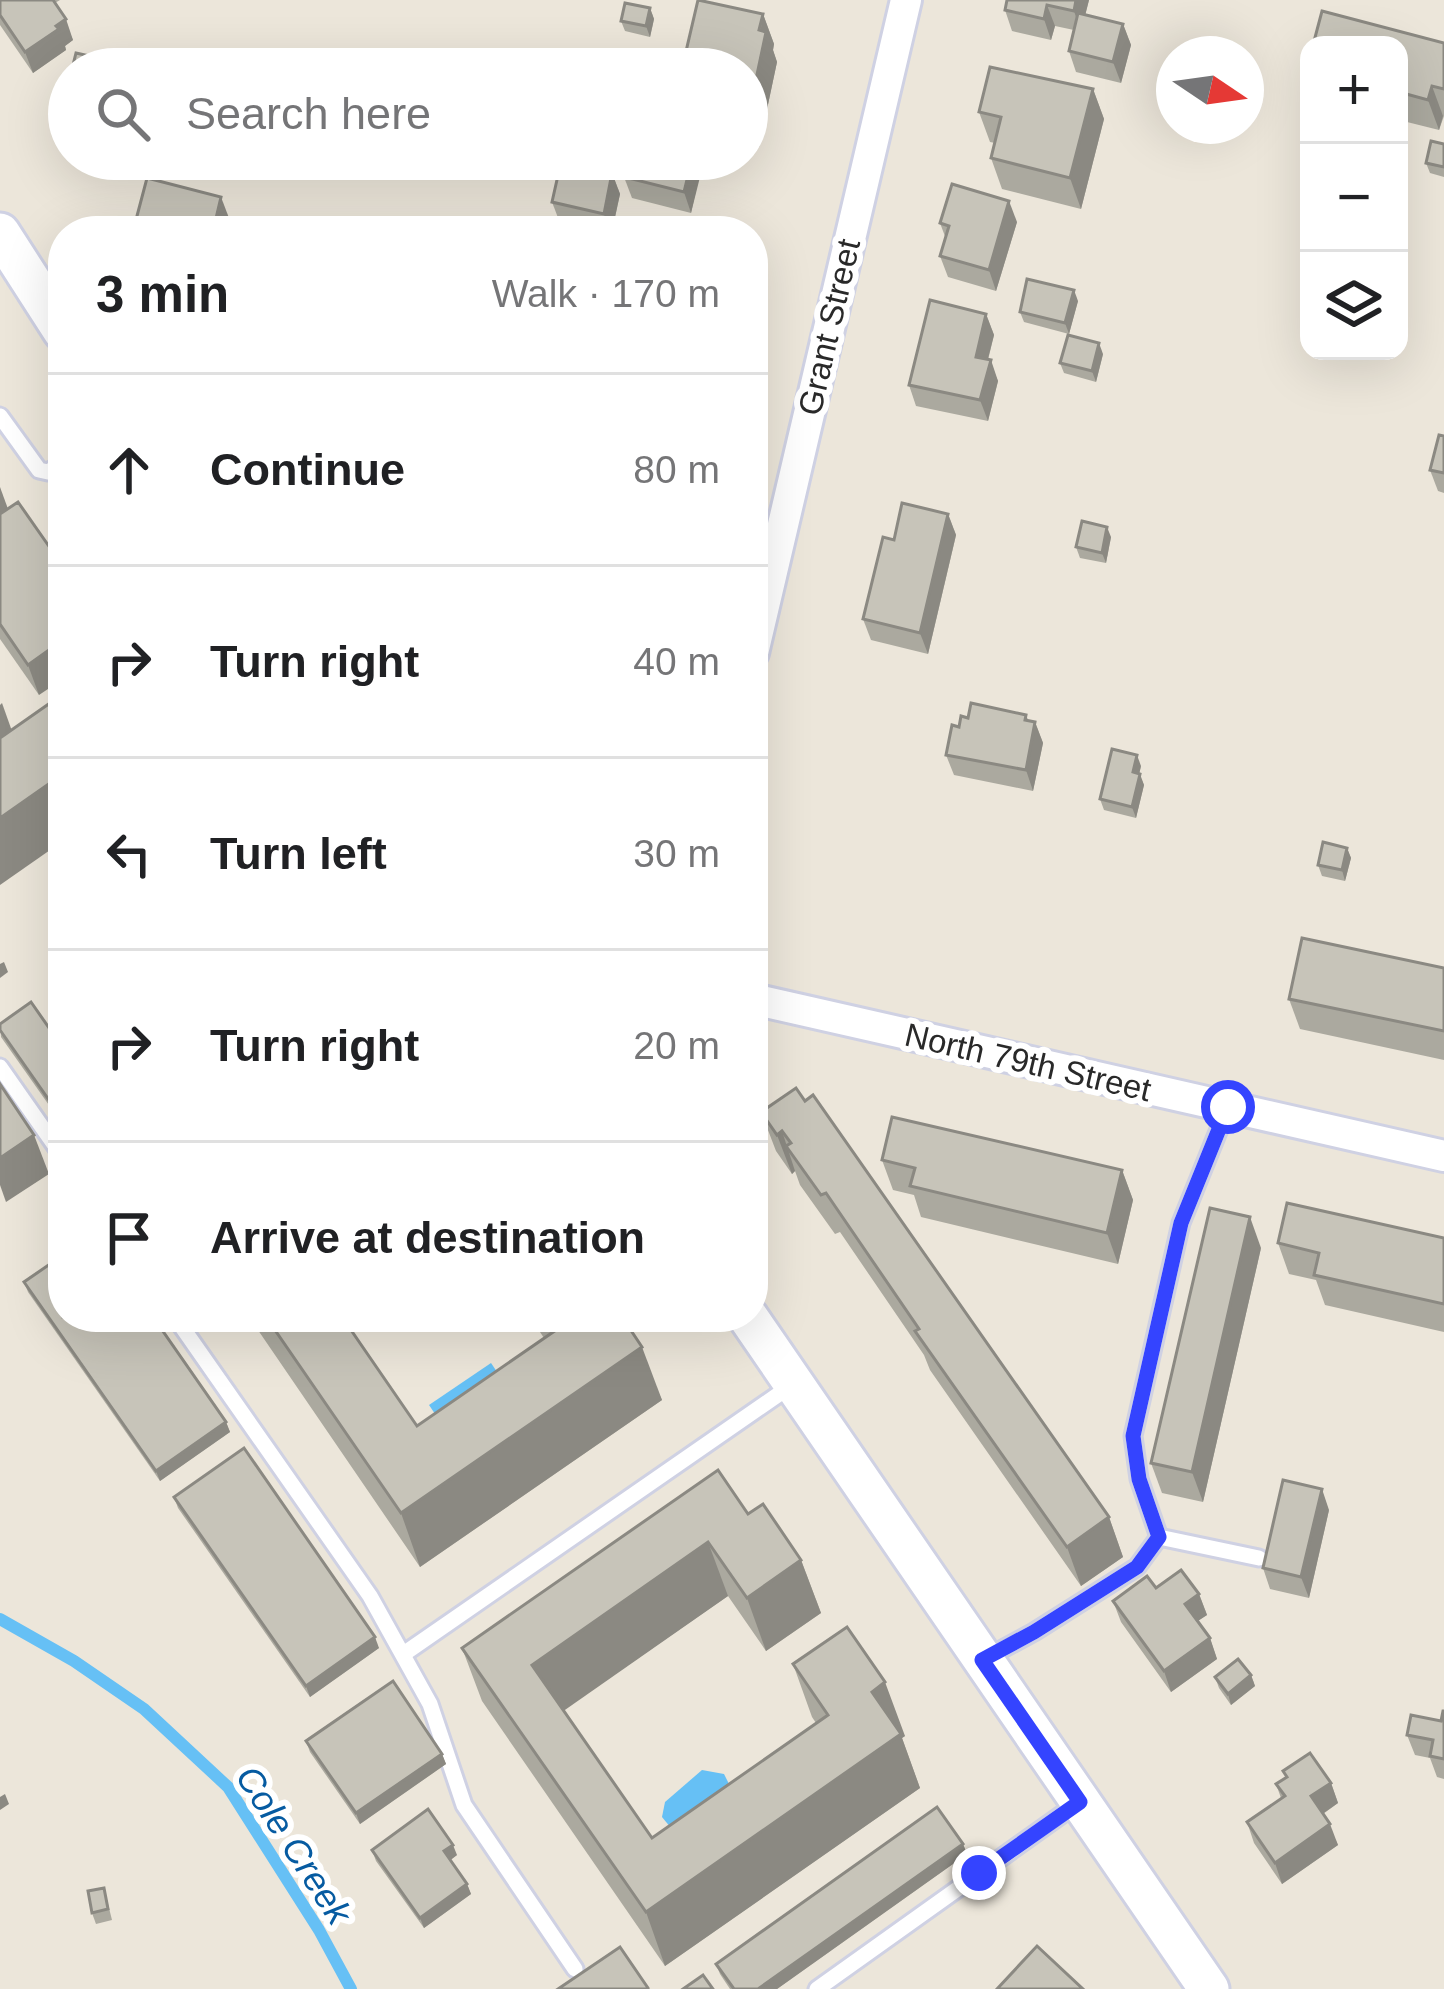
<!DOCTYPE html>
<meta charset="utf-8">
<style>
body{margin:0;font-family:Helvetica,sans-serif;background:#f2f2f2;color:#202124}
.controls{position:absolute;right:36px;top:36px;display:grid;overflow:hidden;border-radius:24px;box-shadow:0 12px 48px #0002}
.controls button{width:108px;height:108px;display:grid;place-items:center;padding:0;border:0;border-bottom:3px solid #e0e0e0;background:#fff;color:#202124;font:60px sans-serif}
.compass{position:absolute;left:1156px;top:36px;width:108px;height:108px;border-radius:50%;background:#fff;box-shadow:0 12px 48px #0002;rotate:103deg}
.stop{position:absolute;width:36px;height:36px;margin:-27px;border:9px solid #3444ff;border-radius:50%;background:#fff}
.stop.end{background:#3444ff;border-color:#fff;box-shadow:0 3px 12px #0008}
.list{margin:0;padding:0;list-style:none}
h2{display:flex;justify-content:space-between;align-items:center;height:156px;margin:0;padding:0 48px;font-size:51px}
h2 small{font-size:39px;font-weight:400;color:#757577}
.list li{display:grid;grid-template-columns:78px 1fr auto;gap:36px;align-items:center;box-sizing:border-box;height:192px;padding:0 48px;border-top:3px solid #e0e0e0}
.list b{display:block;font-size:45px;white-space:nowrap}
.list em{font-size:39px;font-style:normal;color:#757577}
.icon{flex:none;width:66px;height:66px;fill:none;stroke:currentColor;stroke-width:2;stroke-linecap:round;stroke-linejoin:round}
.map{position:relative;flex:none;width:1444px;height:1989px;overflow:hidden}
.search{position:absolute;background:#fff;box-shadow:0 12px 48px #0002;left:48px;top:48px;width:720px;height:132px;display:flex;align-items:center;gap:30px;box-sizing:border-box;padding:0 42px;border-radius:66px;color:#757577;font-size:45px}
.panel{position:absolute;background:#fff;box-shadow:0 12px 48px #0002;left:48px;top:216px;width:720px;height:1116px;border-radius:48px}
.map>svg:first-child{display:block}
</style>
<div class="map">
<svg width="1444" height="1989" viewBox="0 0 1444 1989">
<rect width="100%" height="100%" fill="#ece6da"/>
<g fill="#66c0f5">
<path d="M 491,1363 L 512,1394 L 450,1436 L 429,1405 Z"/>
<path d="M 702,1770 L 724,1774 L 731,1788 L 671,1828 L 662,1817 L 665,1802 Z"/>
</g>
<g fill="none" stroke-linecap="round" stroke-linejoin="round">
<path stroke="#66c0f5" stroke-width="12" d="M 0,1619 L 74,1661 L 144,1709 L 228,1787 L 319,1930 L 351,1989"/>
<g stroke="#cfd1e3" stroke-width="21">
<g id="service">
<path d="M 0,416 L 39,470 L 48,472 L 63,463"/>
<path d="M 0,1067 L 63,1157"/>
<path d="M 1228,1107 L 1181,1223 L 1133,1436 L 1139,1479 L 1159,1537 L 1259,1558"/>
<path d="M 175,1317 L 370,1596 L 430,1704 L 464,1805 L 575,1969"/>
<path d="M 405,1653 L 792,1385"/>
<path d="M 986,1658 L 1034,1632 L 1137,1567 L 1159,1537"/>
<path d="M 817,1989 L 1078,1803"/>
</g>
</g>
<g stroke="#cfd1e3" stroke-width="36">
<g id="minor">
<path d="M 753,653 L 906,0"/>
<path d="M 753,999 L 1444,1156"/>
</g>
</g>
<g stroke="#cfd1e3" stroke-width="45">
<g id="tertiary">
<path d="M 0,233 L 63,331"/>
<path d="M 748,1317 L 1209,1989"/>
</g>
</g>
<use href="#service" stroke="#fff" stroke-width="15"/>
<use href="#minor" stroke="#fff" stroke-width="30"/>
<use href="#tertiary" stroke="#fff" stroke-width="39"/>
</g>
<g fill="#aba99f">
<path d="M 0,0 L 60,0 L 55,3 L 73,40 L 65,46 L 66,50 L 33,73 L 0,25 Z"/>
<path d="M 1007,0 L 1089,0 L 1085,15 L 1123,24 L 1131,45 L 1121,83 L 1076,72 L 1069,51 L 1074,30 L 1055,26 L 1051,40 L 1012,31 L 1005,10 Z"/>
<path d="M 650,8 L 654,19 L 650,37 L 625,31 L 621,21 Z"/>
<path d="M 763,14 L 774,44 L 773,50 L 777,62 L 759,147 L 747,144 L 747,69 L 686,66 L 684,60 Z"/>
<path d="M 1444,43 L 1444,116 L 1439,130 L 1399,120 L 1399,45 Z"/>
<path d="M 1093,89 L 1104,119 L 1081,209 L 1002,189 L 991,158 L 995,143 L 990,142 L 979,112 Z"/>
<path d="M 1444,144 L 1444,177 L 1430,173 L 1426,163 Z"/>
<path d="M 629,159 L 703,159 L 691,213 L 632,198 L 624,177 Z"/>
<path d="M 612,173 L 620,194 L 612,231 L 596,231 L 560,223 L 552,202 Z"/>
<path d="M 1017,222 L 996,291 L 948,277 L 940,256 L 946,239 L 940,223 Z"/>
<path d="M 1078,301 L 1069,334 L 1024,322 L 1020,312 Z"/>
<path d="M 986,314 L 994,335 L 988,360 L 998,381 L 988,421 L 916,406 L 909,385 Z"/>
<path d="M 1103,354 L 1096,382 L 1064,373 L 1060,363 Z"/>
<path d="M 1444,436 L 1444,493 L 1438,491 L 1430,470 Z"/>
<path d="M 0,514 L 53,552 L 39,695 L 0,639 Z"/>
<path d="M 948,514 L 956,535 L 928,654 L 871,640 L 863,619 L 894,540 Z"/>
<path d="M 1111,537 L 1106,563 L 1080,558 L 1076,547 Z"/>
<path d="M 968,718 L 1035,722 L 1043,743 L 1033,791 L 954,775 L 946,755 L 959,727 Z"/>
<path d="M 1141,766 L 1139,774 L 1144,785 L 1136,818 L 1104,810 L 1100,799 Z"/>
<path d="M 1347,848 L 1351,858 L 1345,881 L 1322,876 L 1318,865 Z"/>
<path d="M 1444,968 L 1444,1060 L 1300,1029 L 1289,999 Z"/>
<path d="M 0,1024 L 63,1048 L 63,1125 L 1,1037 Z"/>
<path d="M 796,1088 L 1109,1517 L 1123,1557 L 1081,1586 L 930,1370 L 924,1355 L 840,1232 L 835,1234 L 800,1185 L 795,1171 L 792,1174 L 776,1151 L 761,1112 Z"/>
<path d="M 882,1160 L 1122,1170 L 1133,1200 L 1118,1264 L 921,1217 L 914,1195 L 893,1190 Z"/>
<path d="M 1444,1238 L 1444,1332 L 1325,1305 L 1316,1280 L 1289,1274 L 1278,1243 Z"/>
<path d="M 1261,1248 L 1203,1502 L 1162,1493 L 1151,1463 Z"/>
<path d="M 24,1282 L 226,1422 L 230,1432 L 160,1481 L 28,1292 Z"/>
<path d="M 249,1317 L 342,1317 L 417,1426 L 544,1338 L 530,1317 L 622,1317 L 662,1400 L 420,1567 Z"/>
<path d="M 174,1497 L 379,1648 L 310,1697 L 178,1508 Z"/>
<path d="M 1329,1510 L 1309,1598 L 1270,1589 L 1263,1568 Z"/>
<path d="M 748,1514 L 801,1560 L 821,1613 L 766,1651 L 728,1596 L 563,1710 L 652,1838 L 816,1723 L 812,1717 L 793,1664 L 905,1736 L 902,1738 L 920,1788 L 665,1966 L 482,1701 L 462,1648 Z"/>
<path d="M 1199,1594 L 1207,1615 L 1197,1621 L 1210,1638 L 1217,1659 L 1171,1692 L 1121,1622 L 1113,1601 Z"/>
<path d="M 1251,1675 L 1255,1686 L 1231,1705 L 1219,1688 L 1215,1677 Z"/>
<path d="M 1444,1711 L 1444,1779 L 1437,1777 L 1430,1758 L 1415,1755 L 1407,1735 L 1441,1721 Z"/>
<path d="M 306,1741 L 442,1754 L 446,1764 L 360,1824 L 310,1752 Z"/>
<path d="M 1283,1771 L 1331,1783 L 1338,1803 L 1323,1814 L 1338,1845 L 1282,1884 L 1254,1843 L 1247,1822 L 1281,1798 L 1276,1784 L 1286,1778 Z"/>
<path d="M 963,1844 L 967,1854 L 777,1989 L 730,1989 L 720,1974 L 716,1964 Z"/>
<path d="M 372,1850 L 457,1855 L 450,1860 L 467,1884 L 471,1894 L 424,1928 L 376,1861 Z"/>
<path d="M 104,1888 L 112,1920 L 96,1924 L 92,1913 Z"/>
</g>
<g fill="#8b8982">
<path d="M 1076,0 L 1089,0 L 1081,32 L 1074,11 Z"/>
<path d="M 1047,5 L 1055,26 L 1051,40 L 1044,19 Z"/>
<path d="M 650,8 L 654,19 L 650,37 L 646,26 Z"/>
<path d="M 763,14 L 774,44 L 773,50 L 777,62 L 759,147 L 748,117 Z"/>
<path d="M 66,19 L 73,40 L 65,46 L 66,50 L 33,73 L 25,52 Z"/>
<path d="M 1123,24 L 1131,45 L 1121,83 L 1113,62 Z"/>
<path d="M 1432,86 L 1443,116 L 1439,130 L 1428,100 Z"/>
<path d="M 1093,89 L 1104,119 L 1081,209 L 1070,178 Z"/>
<path d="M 692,159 L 703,159 L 704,161 L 691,213 L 684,192 Z"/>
<path d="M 612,173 L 620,194 L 612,231 L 610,231 L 604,214 Z"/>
<path d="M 221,197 L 229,218 L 226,231 L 213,231 Z"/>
<path d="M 1009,201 L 1017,222 L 996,291 L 989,270 Z"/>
<path d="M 1074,290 L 1078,301 L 1069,334 L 1065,323 Z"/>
<path d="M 986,314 L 994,335 L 983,378 L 976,357 Z"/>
<path d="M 1099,343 L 1103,354 L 1096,382 L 1092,371 Z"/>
<path d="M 991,360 L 998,381 L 988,421 L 980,400 Z"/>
<path d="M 0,487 L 8,509 L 0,514 Z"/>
<path d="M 948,514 L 956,535 L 928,654 L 920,633 Z"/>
<path d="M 1107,527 L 1111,537 L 1106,563 L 1102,553 Z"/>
<path d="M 63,640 L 63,679 L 39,695 L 28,665 Z"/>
<path d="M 2,703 L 13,734 L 0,744 L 0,705 Z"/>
<path d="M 1026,715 L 1033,733 L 1035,722 L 1043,743 L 1033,791 L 1026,770 Z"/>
<path d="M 1137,755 L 1141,766 L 1137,783 L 1133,772 Z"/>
<path d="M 63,774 L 63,841 L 0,885 L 0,818 Z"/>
<path d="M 1140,774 L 1144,785 L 1136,818 L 1132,807 Z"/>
<path d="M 1347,848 L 1351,858 L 1345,881 L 1342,870 Z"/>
<path d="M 4,962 L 8,972 L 0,978 L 0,964 Z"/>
<path d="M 782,1131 L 795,1171 L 792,1174 L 777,1135 Z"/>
<path d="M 34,1135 L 49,1174 L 6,1202 L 0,1185 L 0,1158 Z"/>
<path d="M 1122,1170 L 1133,1200 L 1118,1264 L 1107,1233 Z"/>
<path d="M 1250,1217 L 1261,1248 L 1203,1502 L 1192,1472 Z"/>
<path d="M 642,1347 L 662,1400 L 420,1567 L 401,1513 Z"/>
<path d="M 226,1422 L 230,1432 L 160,1481 L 156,1471 Z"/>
<path d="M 1322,1489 L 1329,1510 L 1309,1598 L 1301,1577 Z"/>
<path d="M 1109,1517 L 1123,1557 L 1081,1586 L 1067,1547 Z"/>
<path d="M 708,1542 L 728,1596 L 552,1719 L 532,1665 Z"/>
<path d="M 801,1560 L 821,1613 L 766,1651 L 747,1598 Z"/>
<path d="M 1199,1594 L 1207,1615 L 1192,1625 L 1185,1604 Z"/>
<path d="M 375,1637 L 379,1648 L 310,1697 L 306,1686 Z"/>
<path d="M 1210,1638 L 1217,1659 L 1171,1692 L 1164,1671 Z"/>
<path d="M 1251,1675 L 1255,1686 L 1231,1705 L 1228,1694 Z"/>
<path d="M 885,1682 L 905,1736 L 902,1738 L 920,1788 L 665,1966 L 646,1912 L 872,1692 Z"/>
<path d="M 442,1754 L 446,1764 L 360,1824 L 356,1813 Z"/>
<path d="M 1331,1783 L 1338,1803 L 1318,1817 L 1311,1796 Z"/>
<path d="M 5,1794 L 9,1804 L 0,1810 L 0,1797 Z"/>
<path d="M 1330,1824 L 1338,1845 L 1282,1884 L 1275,1863 Z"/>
<path d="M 963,1844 L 967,1854 L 777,1989 L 758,1989 Z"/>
<path d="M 453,1845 L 457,1855 L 448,1862 L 444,1851 Z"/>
<path d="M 467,1884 L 471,1894 L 424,1928 L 420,1918 Z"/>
</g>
<g fill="#c7c4b9" stroke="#8b8982" stroke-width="3">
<path d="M 0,0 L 53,0 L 66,19 L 56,26 L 59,29 L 25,52 L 0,15 Z"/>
<path d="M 698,0 L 763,14 L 759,30 L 766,32 L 748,117 L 747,69 L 686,69 L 688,61 L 684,60 Z"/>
<path d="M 1007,0 L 1076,0 L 1074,11 L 1047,5 L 1044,19 L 1005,10 Z"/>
<path d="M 625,3 L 650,8 L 646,26 L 621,21 Z"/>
<path d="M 1322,11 L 1444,43 L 1444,89 L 1432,86 L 1428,100 L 1399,92 L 1399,45 L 1313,45 Z"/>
<path d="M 1078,13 L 1123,24 L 1113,62 L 1069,51 Z"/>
<path d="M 76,53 L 135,66 L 134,69 L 72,69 Z"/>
<path d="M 990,67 L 1093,89 L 1070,178 L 991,158 L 1001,117 L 979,112 Z"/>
<path d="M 69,83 L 69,110 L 63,108 Z"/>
<path d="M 1431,141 L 1444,144 L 1444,167 L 1426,163 Z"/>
<path d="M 629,159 L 692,159 L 684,192 L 624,177 Z"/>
<path d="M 561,162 L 612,173 L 604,214 L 552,202 Z"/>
<path d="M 147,178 L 221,197 L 213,231 L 133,231 Z"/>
<path d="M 952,184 L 1009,201 L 989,270 L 940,256 L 949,226 L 940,223 Z"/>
<path d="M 1027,279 L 1074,290 L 1065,323 L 1020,312 Z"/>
<path d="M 930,300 L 986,314 L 976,357 L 991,360 L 980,400 L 909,385 Z"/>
<path d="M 1068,335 L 1099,343 L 1092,371 L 1060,363 Z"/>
<path d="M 1439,435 L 1444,436 L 1444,473 L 1430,470 Z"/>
<path d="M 18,502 L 53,552 L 59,548 L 63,555 L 63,640 L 28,665 L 0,624 L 0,514 Z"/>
<path d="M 902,503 L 948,514 L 920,633 L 863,619 L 883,537 L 894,540 Z"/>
<path d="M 1082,521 L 1107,527 L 1102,553 L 1076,547 Z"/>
<path d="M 63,694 L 63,774 L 0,818 L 0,738 Z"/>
<path d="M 971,703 L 1026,715 L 1025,720 L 1035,722 L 1026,770 L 946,755 L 952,725 L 959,727 L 961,716 L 968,718 Z"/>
<path d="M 1112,749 L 1137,755 L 1133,772 L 1140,774 L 1132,807 L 1100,799 Z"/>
<path d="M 1323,842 L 1347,848 L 1342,870 L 1318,865 Z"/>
<path d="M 1302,938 L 1444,968 L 1444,1031 L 1289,999 Z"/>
<path d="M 31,1002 L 63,1048 L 63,1120 L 0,1030 L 0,1024 Z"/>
<path d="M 0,1084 L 34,1135 L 0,1158 Z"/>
<path d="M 796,1088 L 805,1101 L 813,1095 L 1109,1517 L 1067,1547 L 915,1331 L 919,1329 L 826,1193 L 821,1195 L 786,1146 L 791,1143 L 782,1131 L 777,1135 L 761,1112 Z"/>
<path d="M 892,1117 L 1122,1170 L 1107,1233 L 910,1186 L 915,1168 L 882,1160 Z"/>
<path d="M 1287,1203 L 1444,1238 L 1444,1304 L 1314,1275 L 1319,1253 L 1278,1243 Z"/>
<path d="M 1210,1208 L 1250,1217 L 1192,1472 L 1151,1463 Z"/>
<path d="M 63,1255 L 63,1317 L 153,1317 L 226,1422 L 156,1471 L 24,1282 Z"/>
<path d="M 266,1317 L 342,1317 L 417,1426 L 556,1330 L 547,1317 L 622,1317 L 642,1347 L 401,1513 Z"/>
<path d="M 244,1448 L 375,1637 L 306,1686 L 174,1497 Z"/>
<path d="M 718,1470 L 748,1514 L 763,1504 L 801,1560 L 747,1598 L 708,1542 L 532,1665 L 652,1838 L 828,1715 L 793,1664 L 847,1627 L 885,1682 L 872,1692 L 901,1734 L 646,1912 L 462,1648 Z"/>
<path d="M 1283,1480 L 1322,1489 L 1301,1577 L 1263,1568 Z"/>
<path d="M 1181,1570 L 1199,1594 L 1185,1604 L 1210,1638 L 1164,1671 L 1113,1601 L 1147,1576 L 1156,1588 Z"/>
<path d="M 1238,1659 L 1251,1675 L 1228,1694 L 1215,1677 Z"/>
<path d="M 393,1681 L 442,1754 L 356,1813 L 306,1741 Z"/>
<path d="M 1443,1711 L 1444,1711 L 1444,1759 L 1430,1756 L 1433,1740 L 1407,1735 L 1411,1715 L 1441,1721 Z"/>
<path d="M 1310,1753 L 1331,1783 L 1311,1796 L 1330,1824 L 1275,1863 L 1247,1822 L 1285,1796 L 1276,1784 L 1287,1777 L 1283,1771 Z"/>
<path d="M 937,1807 L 963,1844 L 758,1989 L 734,1989 L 716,1964 Z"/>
<path d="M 428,1809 L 453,1845 L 444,1851 L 467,1884 L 420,1918 L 372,1850 Z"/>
<path d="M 104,1888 L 108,1909 L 92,1913 L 88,1891 Z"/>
<path d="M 1037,1946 L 1083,1989 L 997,1989 Z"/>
<path d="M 620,1947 L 648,1988 L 647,1989 L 558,1989 Z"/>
<path d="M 703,1975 L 713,1989 L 683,1989 Z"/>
</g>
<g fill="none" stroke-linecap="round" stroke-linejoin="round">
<path stroke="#3444ff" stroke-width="15" d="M 979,1873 L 1080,1802 L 982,1660 L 1034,1632 L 1137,1567 L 1159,1537 L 1139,1479 L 1133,1436 L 1181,1223 L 1228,1107"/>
</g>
<g text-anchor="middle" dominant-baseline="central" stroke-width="12" stroke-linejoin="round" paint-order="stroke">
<g font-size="33" fill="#292929" stroke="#fff">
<text transform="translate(829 327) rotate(-77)">Grant Street</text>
<text transform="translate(1028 1062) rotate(13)">North 79th Street</text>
</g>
<g font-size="36" font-style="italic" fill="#065ba1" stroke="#fff">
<text transform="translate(294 1845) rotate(57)">Cole Creek</text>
</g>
</g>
</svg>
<div class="controls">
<button>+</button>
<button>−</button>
<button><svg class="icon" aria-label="layers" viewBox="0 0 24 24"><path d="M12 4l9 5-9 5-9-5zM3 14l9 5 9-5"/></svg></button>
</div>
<svg class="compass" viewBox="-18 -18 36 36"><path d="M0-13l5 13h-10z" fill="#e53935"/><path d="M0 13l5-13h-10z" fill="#757577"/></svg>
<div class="stop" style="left:1228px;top:1107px"></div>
<div class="stop end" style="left:979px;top:1873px"></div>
<div class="search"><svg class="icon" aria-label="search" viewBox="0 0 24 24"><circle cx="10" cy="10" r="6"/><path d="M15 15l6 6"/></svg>Search here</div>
<section class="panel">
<h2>3 min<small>Walk · 170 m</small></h2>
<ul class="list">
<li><svg class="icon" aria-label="ahead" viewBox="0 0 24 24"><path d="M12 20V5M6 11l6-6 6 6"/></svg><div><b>Continue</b></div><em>80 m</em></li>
<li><svg class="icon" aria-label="right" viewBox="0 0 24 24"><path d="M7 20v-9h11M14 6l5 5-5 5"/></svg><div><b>Turn right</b></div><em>40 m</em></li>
<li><svg class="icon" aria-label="left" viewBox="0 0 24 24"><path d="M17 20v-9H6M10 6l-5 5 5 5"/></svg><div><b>Turn left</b></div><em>30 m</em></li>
<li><svg class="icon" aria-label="right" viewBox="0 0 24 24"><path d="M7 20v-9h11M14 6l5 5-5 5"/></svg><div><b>Turn right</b></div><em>20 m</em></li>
<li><svg class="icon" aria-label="arrive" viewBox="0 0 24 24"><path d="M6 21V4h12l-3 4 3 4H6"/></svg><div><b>Arrive at destination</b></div></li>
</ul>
</section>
</div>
